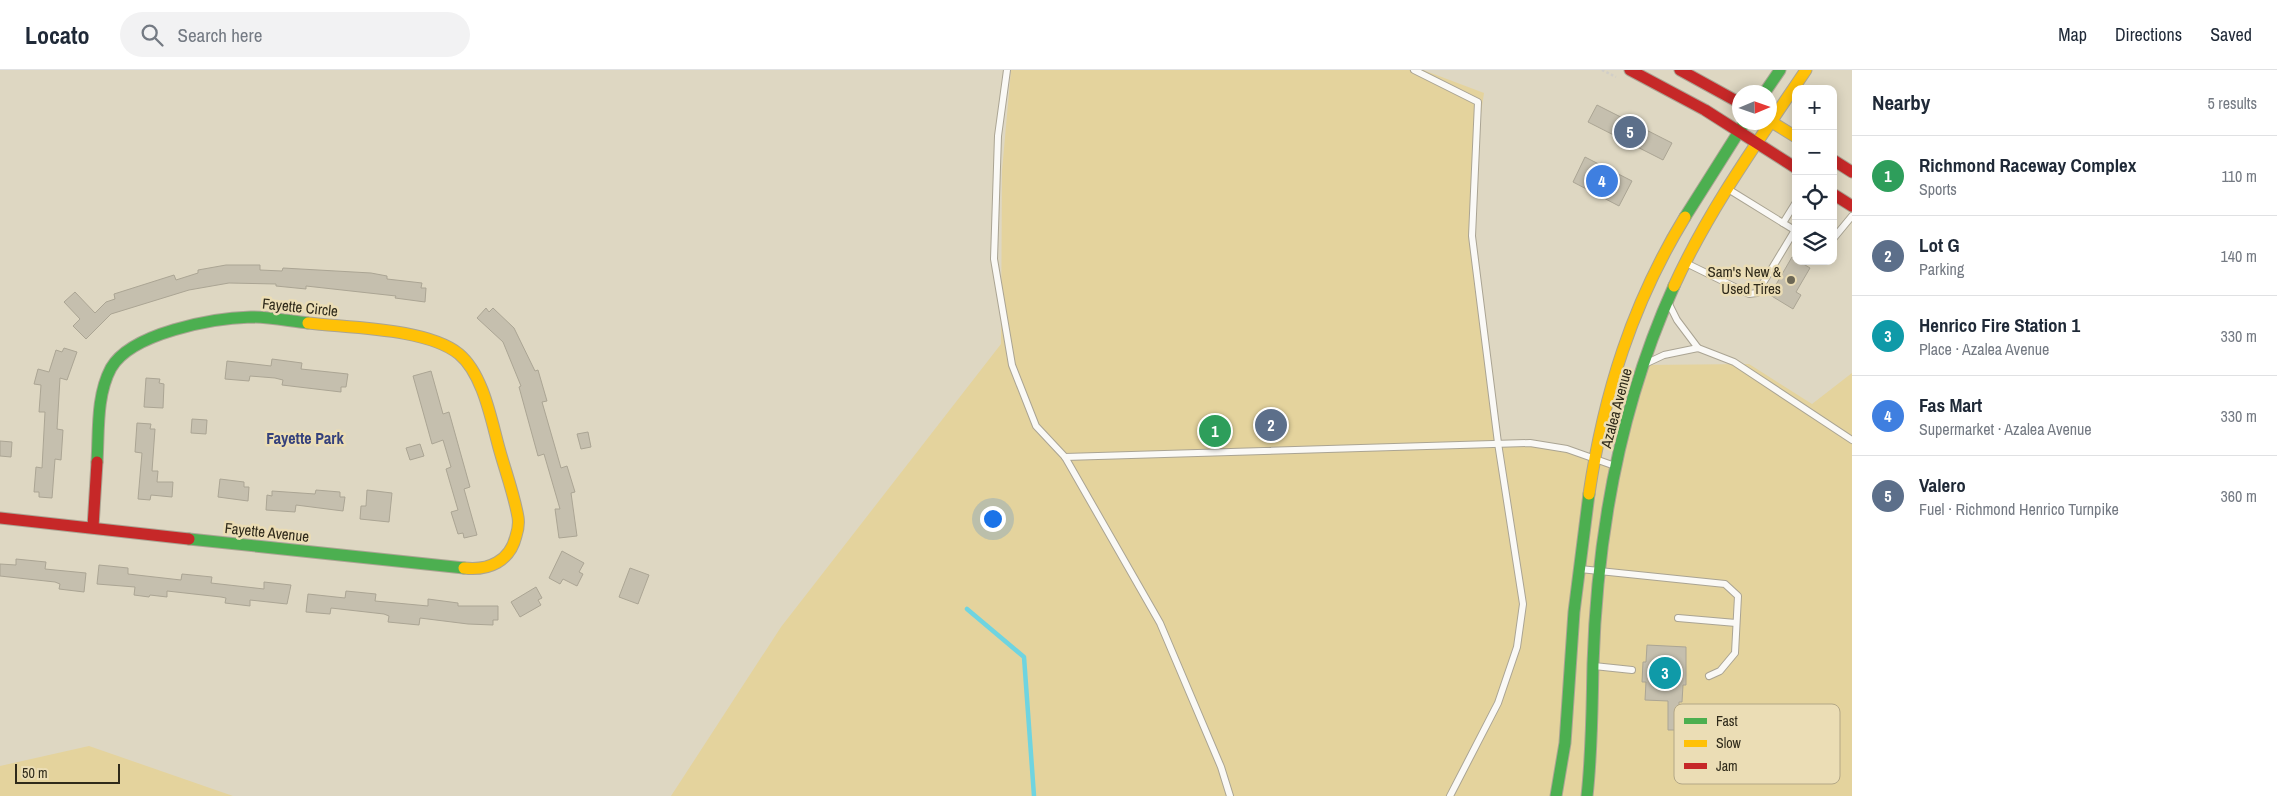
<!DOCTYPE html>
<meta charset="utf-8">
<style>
body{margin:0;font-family:"Archivo Narrow",sans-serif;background:#f2f2f3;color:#1f2937}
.controls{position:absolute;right:15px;top:15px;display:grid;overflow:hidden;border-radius:10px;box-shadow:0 2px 12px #0003}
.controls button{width:45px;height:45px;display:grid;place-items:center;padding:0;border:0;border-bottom:1px solid #e0e1e3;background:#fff;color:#1f2937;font:25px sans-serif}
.compass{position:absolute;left:1732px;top:15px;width:45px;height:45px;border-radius:50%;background:#fff;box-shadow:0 2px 12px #0003;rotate:88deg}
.scale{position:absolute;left:15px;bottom:12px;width:105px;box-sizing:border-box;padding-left:5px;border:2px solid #2f2a1a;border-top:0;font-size:14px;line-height:18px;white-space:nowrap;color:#2f2a1a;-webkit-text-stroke:4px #ebddb5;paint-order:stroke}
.you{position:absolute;left:992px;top:448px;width:18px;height:18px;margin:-12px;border:4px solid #fff;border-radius:50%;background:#1a73e8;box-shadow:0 0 0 8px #1a73e833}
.badge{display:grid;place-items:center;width:32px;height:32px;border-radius:50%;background:#6c6755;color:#fff;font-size:16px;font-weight:700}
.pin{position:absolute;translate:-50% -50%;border:2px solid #fff;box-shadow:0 1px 5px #0006}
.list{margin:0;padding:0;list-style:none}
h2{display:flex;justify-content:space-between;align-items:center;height:65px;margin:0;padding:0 20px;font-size:21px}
h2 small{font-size:16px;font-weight:400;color:#747a83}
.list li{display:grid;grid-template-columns:32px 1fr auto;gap:15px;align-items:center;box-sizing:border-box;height:80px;padding:0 20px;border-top:1px solid #e0e1e3}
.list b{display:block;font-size:19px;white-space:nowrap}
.list p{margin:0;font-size:16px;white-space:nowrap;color:#747a83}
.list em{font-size:16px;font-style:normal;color:#747a83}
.icon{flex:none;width:28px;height:28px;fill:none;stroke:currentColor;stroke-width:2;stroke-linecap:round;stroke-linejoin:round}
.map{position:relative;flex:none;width:1852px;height:726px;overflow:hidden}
header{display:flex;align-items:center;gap:30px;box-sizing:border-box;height:70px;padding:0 25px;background:#fff;border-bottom:1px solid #e0e1e3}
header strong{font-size:24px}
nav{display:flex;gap:28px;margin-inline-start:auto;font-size:18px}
.search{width:350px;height:45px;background:#f2f2f3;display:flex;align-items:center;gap:12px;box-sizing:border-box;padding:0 18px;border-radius:28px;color:#747a83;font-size:19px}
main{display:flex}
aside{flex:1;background:#fff}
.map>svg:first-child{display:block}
</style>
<header>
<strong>Locato</strong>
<div class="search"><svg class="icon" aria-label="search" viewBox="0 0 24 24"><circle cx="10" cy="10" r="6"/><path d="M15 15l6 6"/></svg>Search here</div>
<nav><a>Map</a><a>Directions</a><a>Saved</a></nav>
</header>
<main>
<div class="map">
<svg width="1852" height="726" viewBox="0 0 1852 726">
<rect width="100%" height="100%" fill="#ded7c2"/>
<g fill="#e4d39d">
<path d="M 1011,0 L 1423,0 L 1484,23 L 1474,90 L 1472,166 L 1498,373 L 1550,375 L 1616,396 L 1643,295 L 1749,294 L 1812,334 L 1852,303 L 1852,726 L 671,726 L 781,557 L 1001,274 L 1002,101 Z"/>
<path d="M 89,676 L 233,726 L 0,726 L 0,696 Z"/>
</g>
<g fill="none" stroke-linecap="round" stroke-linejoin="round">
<path stroke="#6fd4e0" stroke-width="4.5" d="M 967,539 L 1024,587 L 1034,726"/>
</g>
<g fill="#c5bfae" stroke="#aba594">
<path d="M 1597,35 L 1672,73 L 1663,90 L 1588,52 Z"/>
<path d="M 1585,87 L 1632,111 L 1619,136 L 1573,112 Z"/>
<path d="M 1792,187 L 1810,198 L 1796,222 L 1801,225 L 1793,239 L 1770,225 Z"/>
<path d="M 226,195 L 260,195 L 260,200 L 282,201 L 283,198 L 371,203 L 387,206 L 387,209 L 422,213 L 421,218 L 426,218 L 425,232 L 395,228 L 396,226 L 306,216 L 306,219 L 276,216 L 276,214 L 229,213 L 189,220 L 111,244 L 86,269 L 73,256 L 80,249 L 64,232 L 75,222 L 95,243 L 106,232 L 115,229 L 114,224 L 174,205 L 176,210 L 198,203 L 198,200 Z"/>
<path d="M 486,238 L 489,242 L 493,238 L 514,258 L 535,301 L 538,300 L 547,331 L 542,332 L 555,377 L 561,398 L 567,396 L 575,422 L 571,423 L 577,466 L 559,468 L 555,439 L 560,439 L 544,384 L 538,386 L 519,317 L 521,316 L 503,272 L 477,248 Z"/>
<path d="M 64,278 L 77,282 L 67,310 L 60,308 L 57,359 L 63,360 L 61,390 L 55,389 L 52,428 L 39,427 L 39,422 L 34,422 L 36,397 L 42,398 L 45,342 L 39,342 L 41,315 L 34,314 L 38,299 L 49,302 L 56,280 L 62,282 Z"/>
<path d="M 272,289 L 302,293 L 301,299 L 348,304 L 346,317 L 341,317 L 341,322 L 282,315 L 283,310 L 275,308 L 250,306 L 249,311 L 225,309 L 227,291 L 271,296 Z"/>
<path d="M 431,301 L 443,344 L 449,342 L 470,417 L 464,419 L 477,465 L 464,468 L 463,463 L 458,464 L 451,442 L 458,440 L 446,399 L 451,397 L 443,370 L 432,374 L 413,306 Z"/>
<path d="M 146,308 L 160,309 L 159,313 L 164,314 L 163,338 L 144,337 Z"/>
<path d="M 192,349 L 207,350 L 206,364 L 191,363 Z"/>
<path d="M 137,353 L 151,354 L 150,359 L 155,359 L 152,401 L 158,401 L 157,412 L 173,412 L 172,427 L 151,425 L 150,430 L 138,429 L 142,383 L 135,382 Z"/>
<path d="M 588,362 L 591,377 L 581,379 L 577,364 Z"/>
<path d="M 0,371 L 12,372 L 11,387 L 0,386 Z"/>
<path d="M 420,374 L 424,386 L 410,390 L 406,378 Z"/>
<path d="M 220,409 L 244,412 L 244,417 L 249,417 L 248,431 L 218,427 Z"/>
<path d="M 316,420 L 340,422 L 340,427 L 345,427 L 343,441 L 296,435 L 295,442 L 266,440 L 267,425 L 272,426 L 272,421 L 315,424 Z"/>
<path d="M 367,420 L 392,423 L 389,452 L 360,449 L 361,436 L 366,436 Z"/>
<path d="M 562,481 L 584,493 L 579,502 L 583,504 L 577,516 L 563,509 L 560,514 L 549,508 Z"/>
<path d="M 16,489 L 46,492 L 45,499 L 86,503 L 84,522 L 59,519 L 60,514 L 55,512 L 0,506 L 0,494 L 16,495 Z"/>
<path d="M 99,495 L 128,498 L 128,504 L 181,510 L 182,504 L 212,507 L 211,513 L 264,519 L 264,512 L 291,515 L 287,534 L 250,530 L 250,536 L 225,533 L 226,528 L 221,527 L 167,521 L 167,527 L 150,525 L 149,527 L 134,525 L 135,517 L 97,514 Z"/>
<path d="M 630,498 L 649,505 L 638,534 L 619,527 Z"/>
<path d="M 536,517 L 542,528 L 538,530 L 541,535 L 520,547 L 511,532 Z"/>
<path d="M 346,521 L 376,524 L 375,531 L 428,536 L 428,529 L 458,533 L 458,536 L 498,536 L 498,550 L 493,550 L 493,555 L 468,554 L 420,548 L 419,555 L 388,552 L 389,546 L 384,544 L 331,538 L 330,544 L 306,542 L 308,524 L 345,528 Z"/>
<path d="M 1647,575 L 1686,577 L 1686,615 L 1683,615 L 1682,632 L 1679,632 L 1679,660 L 1668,660 L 1668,631 L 1645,630 L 1646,612 L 1642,612 L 1643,592 L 1646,592 Z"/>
</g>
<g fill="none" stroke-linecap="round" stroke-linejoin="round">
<g stroke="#aaa493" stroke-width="8">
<g id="lane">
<path d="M 1007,0 L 998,66 L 994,189 L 1012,295 L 1036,356 L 1065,387 L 1160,553 L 1221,697 L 1230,726"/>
<path d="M 1414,0 L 1478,32 L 1472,166 L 1498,373 L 1523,534 L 1517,577 L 1498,633 L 1450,726"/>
<path d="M 1728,119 L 1783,153"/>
<path d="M 1796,132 L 1783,153 L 1796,161"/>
<path d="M 1833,169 L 1852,146"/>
<path d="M 1686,193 L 1749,224 L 1757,223 L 1795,160"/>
<path d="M 1669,234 L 1677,250 L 1698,278"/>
<path d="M 1647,293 L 1664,285 L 1698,278 L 1734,292 L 1852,370"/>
<path d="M 1065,387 L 1530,373 L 1567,379 L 1615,396"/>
<path d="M 1580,499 L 1725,514 L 1738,526 L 1735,583 L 1720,601 L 1709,606"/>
<path d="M 1678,548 L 1736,553"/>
<path d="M 1594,596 L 1632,600"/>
</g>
</g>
<g stroke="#aaa493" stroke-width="13">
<g id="fast">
<path d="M 1765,22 L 1780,0"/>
<path d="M 1685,147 L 1745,52"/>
<path d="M 97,392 C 99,362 96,326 111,298 C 131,263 213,248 251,247 C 269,247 289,251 308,253"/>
<path d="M 189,469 L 464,498"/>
<path d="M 1556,726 L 1565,673 L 1574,542 L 1589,424"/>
<path d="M 1587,726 C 1592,682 1592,638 1593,594 C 1597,465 1621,333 1674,216"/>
</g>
</g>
<g stroke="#aaa493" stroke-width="13">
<g id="slow">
<path d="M 1770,51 L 1796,67"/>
<path d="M 1674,216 C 1709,139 1759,70 1806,0"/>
<path d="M 308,253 C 349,258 427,258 459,284 C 483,304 491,349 499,378 C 505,400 514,424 518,447 C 519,453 518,460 516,466 C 510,491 489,501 464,498"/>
<path d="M 1589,424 C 1604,323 1632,234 1685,147"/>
</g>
</g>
<g stroke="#aaa493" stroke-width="13">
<g id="jam">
<path d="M 1630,0 L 1705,40 L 1796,98"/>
<path d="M 1680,0 L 1740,33"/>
<path d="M 1833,90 L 1852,102"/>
<path d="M 1833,124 L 1852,136"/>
<path d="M 0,448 L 189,469"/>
<path d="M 93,457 L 97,392"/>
</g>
</g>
<path stroke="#d1cec8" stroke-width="2.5" stroke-dasharray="2.5 2.5" stroke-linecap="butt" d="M 1602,0 L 1616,7"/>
<use href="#lane" stroke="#faf9f6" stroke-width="6"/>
<use href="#fast" stroke="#4caf50" stroke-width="11"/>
<use href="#slow" stroke="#ffc107" stroke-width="11"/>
<use href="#jam" stroke="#c62828" stroke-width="11"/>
</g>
<circle fill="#6c6755" stroke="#ebddb5" stroke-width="2" cx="1791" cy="210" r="5"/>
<g text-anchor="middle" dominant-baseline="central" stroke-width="5" stroke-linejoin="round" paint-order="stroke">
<g font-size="15" fill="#2f2a1a" stroke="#ebddb5" text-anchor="end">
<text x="1781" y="201">Sam's New &amp;<tspan x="1781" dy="17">Used Tires</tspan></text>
</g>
<g font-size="15" fill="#2f2a1a" stroke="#ebddb5">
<text transform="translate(300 237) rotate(6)">Fayette Circle</text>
<text transform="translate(1616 338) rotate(-75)">Azalea Avenue</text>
<text transform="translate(267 462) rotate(6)">Fayette Avenue</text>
</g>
<g font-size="16" font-weight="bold" fill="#35417c" stroke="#ebddb5">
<text x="305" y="368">Fayette Park</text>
</g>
</g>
<rect x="1674" y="634" width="166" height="80" rx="8" fill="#ebddb5" stroke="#b3a786" stroke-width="1"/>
<rect x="1684" y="648" width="23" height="6" fill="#4caf50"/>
<rect x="1684" y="670" width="23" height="7" fill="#ffc107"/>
<rect x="1684" y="693" width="23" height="6" fill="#c62828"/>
<g font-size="14" fill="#2f2a1a">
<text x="1716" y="656">Fast</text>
<text x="1716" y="678">Slow</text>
<text x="1716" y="701">Jam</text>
</g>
</svg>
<div class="controls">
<button>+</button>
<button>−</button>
<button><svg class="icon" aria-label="locate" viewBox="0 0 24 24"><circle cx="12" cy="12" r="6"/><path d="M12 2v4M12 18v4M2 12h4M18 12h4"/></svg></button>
<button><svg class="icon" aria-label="layers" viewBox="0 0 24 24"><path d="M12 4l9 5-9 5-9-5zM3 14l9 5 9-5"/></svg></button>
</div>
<svg class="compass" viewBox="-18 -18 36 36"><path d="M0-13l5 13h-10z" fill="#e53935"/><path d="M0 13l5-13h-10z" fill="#747a83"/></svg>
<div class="scale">50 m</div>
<div class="you"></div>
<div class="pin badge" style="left:1215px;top:361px;background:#2e9e5b">1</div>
<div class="pin badge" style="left:1271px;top:355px;background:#5c6f8a">2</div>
<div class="pin badge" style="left:1665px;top:603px;background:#0f9aa8">3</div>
<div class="pin badge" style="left:1602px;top:111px;background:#3f7fe0">4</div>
<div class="pin badge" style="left:1630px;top:62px;background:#5c6f8a">5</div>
</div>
<aside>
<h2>Nearby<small>5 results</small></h2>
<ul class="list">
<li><span class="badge" style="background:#2e9e5b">1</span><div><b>Richmond Raceway Complex</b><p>Sports</p></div><em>110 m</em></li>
<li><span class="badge" style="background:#5c6f8a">2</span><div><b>Lot G</b><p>Parking</p></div><em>140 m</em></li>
<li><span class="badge" style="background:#0f9aa8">3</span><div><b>Henrico Fire Station 1</b><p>Place · Azalea Avenue</p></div><em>330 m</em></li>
<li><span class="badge" style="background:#3f7fe0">4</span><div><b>Fas Mart</b><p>Supermarket · Azalea Avenue</p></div><em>330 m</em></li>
<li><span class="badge" style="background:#5c6f8a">5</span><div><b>Valero</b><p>Fuel · Richmond Henrico Turnpike</p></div><em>360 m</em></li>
</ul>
</aside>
</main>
